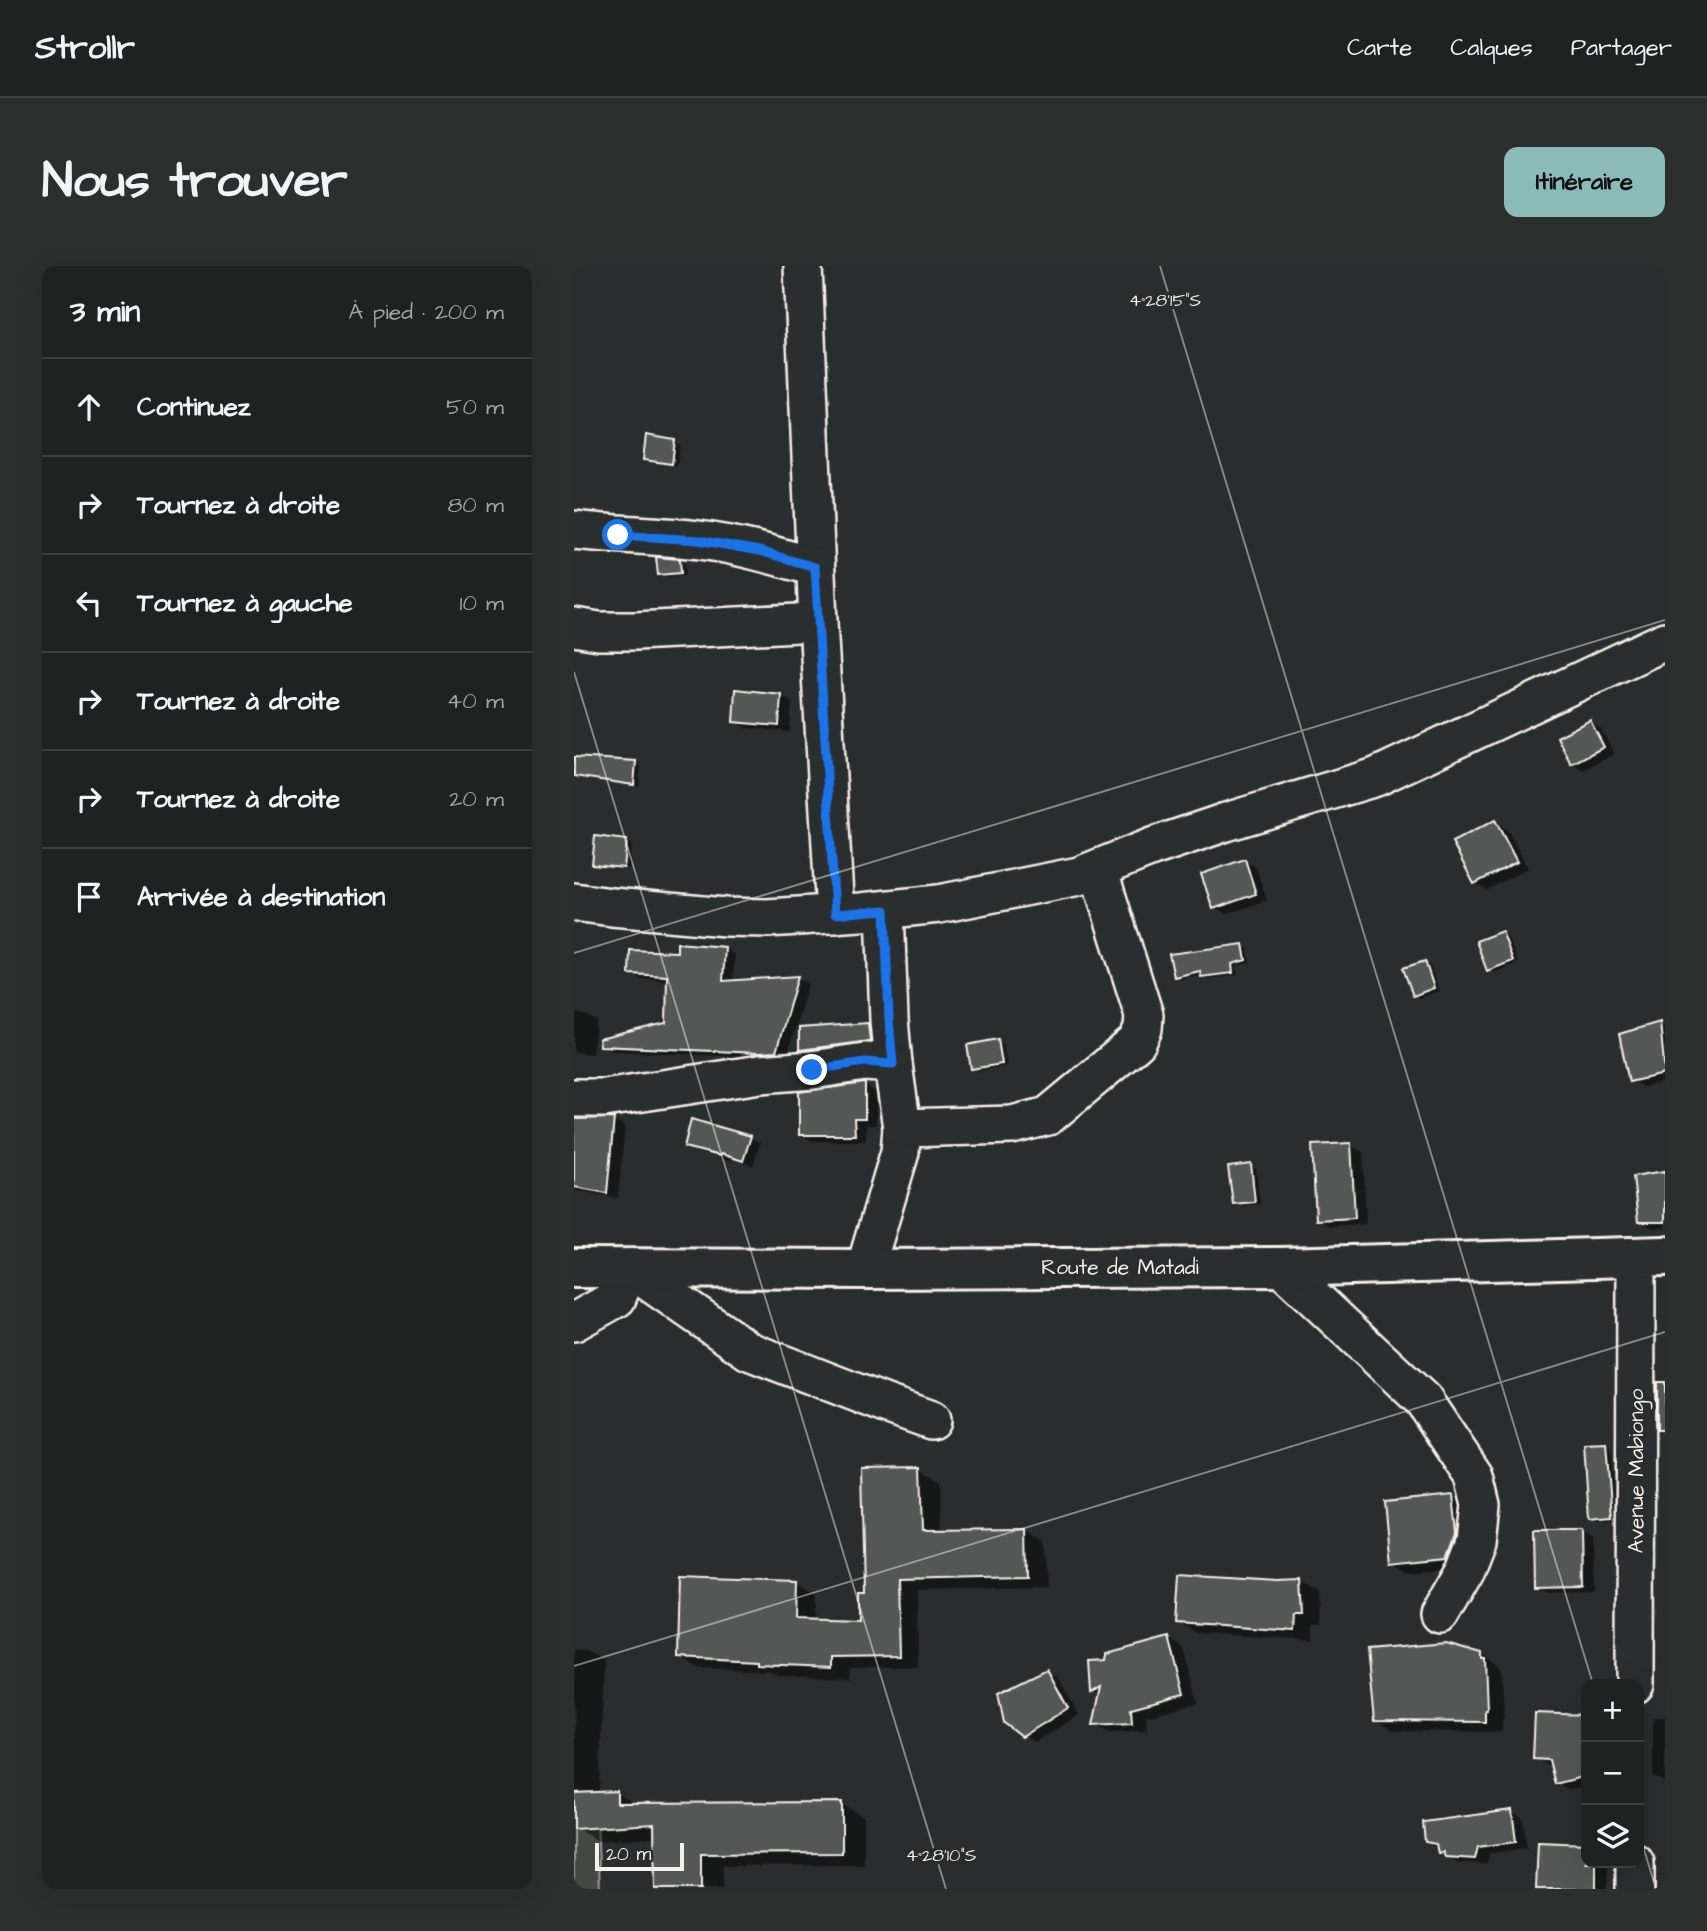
<!DOCTYPE html>
<html lang="fr">
<meta charset="utf-8">
<style>
body{margin:0;font-family:"Architects Daughter",sans-serif;background:#2d2f2f;color:#f1f3f6}
.controls{position:absolute;right:21px;bottom:21px;display:grid;overflow:hidden;border-radius:14px;box-shadow:0 7px 28px #0002}
.controls button{width:63px;height:63px;display:grid;place-items:center;padding:0;border:0;border-bottom:2px solid #3d3f40;background:#202222;color:#f1f3f6;font:35px sans-serif}
.scale{position:absolute;left:21px;bottom:18px;width:89px;box-sizing:border-box;padding-left:7px;border:4px solid #f4f1e8;border-top:0;font-size:19px;line-height:24px;white-space:nowrap;color:#f4f1e8;-webkit-text-stroke:5px #2a2d2e;paint-order:stroke}
.stop{position:absolute;width:21px;height:21px;margin:-16px;border:5px solid #1a73e8;border-radius:50%;background:#fff}
.stop.end{background:#1a73e8;border-color:#fff;box-shadow:0 2px 7px #0008}
.list{margin:0;padding:0;list-style:none}
h2{display:flex;justify-content:space-between;align-items:center;height:91px;margin:0;padding:0 28px;font-size:30px}
h2 small{font-size:23px;font-weight:400;color:#a2a4a5}
.list li{display:grid;grid-template-columns:46px 1fr auto;gap:21px;align-items:center;box-sizing:border-box;height:98px;padding:0 28px;border-top:2px solid #3d3f40}
.list b{display:block;font-size:26px;white-space:nowrap}
.list em{font-size:23px;font-style:normal;color:#a2a4a5}
.icon{flex:none;width:38px;height:38px;fill:none;stroke:currentColor;stroke-width:2;stroke-linecap:round;stroke-linejoin:round}
.map{position:relative;flex:none;width:1091px;height:1623px;overflow:hidden;border-radius:14px}
header{display:flex;align-items:center;gap:42px;box-sizing:border-box;height:98px;padding:0 35px;background:#202222;border-bottom:2px solid #3d3f40}
header strong{font-size:33px}
nav{display:flex;gap:38px;margin-inline-start:auto;font-size:24px}
.intro{display:flex;align-items:center;justify-content:space-between;box-sizing:border-box;height:168px;padding:0 42px}
h1{margin:0;font-size:49px}
.button{padding:18px 32px;border-radius:14px;background:#8bbbb9;color:#111;font-size:24px;font-weight:700}
main{display:flex;gap:42px;padding:0 42px}
aside{flex:1;background:#202222;border-radius:14px;box-shadow:0 7px 28px #0002}
.map>svg:first-child{display:block}
</style>
<header>
<strong>Strollr</strong>
<nav><a>Carte</a><a>Calques</a><a>Partager</a></nav>
</header>
<div class="intro"><h1>Nous trouver</h1><a class="button">Itinéraire</a></div>
<main>
<aside>
<h2>3 min<small>À pied · 200 m</small></h2>
<ul class="list">
<li><svg class="icon" aria-label="ahead" viewBox="0 0 24 24"><path d="M12 20V5M6 11l6-6 6 6"/></svg><div><b>Continuez</b></div><em>50 m</em></li>
<li><svg class="icon" aria-label="right" viewBox="0 0 24 24"><path d="M7 20v-9h11M14 6l5 5-5 5"/></svg><div><b>Tournez à droite</b></div><em>80 m</em></li>
<li><svg class="icon" aria-label="left" viewBox="0 0 24 24"><path d="M17 20v-9H6M10 6l-5 5 5 5"/></svg><div><b>Tournez à gauche</b></div><em>10 m</em></li>
<li><svg class="icon" aria-label="right" viewBox="0 0 24 24"><path d="M7 20v-9h11M14 6l5 5-5 5"/></svg><div><b>Tournez à droite</b></div><em>40 m</em></li>
<li><svg class="icon" aria-label="right" viewBox="0 0 24 24"><path d="M7 20v-9h11M14 6l5 5-5 5"/></svg><div><b>Tournez à droite</b></div><em>20 m</em></li>
<li><svg class="icon" aria-label="arrive" viewBox="0 0 24 24"><path d="M6 21V4h12l-3 4 3 4H6"/></svg><div><b>Arrivée à destination</b></div></li>
</ul>
</aside>
<div class="map">
<svg width="1091" height="1623" viewBox="0 0 1091 1623">
<rect width="100%" height="100%" fill="#2a2d2e"/>
<filter id="ink" filterUnits="userSpaceOnUse"><feTurbulence type="fractalNoise" baseFrequency=".0143" numOctaves="2"/><feDisplacementMap in="SourceGraphic" scale="14" xChannelSelector="R" yChannelSelector="G"/><feConvolveMatrix kernelMatrix="1 2 1 2 8 2 1 2 1" color-interpolation-filters="sRGB"/></filter>
<g filter="url(#ink)">
<path fill="#444645" stroke="#9c9c96" stroke-width="2" d="M 0,1553 L 23,1553 L 26,1623 L 0,1622 Z"/>
<g fill="#0007">
<path d="M 100,176 L 106,179 L 103,200 L 76,196 L 71,193 Z"/>
<path d="M 105,295 L 111,298 L 112,309 L 91,311 L 85,308 Z"/>
<path d="M 207,429 L 218,436 L 216,466 L 172,462 L 160,455 Z"/>
<path d="M 1015,456 L 1027,463 L 1040,488 L 1010,504 L 998,497 Z"/>
<path d="M 61,497 L 67,500 L 65,521 L 35,516 L 29,513 Z"/>
<path d="M 921,556 L 933,563 L 954,602 L 913,624 L 901,617 Z"/>
<path d="M 23,572 L 53,575 L 58,578 L 55,604 L 25,601 L 20,598 Z"/>
<path d="M 670,595 L 682,601 L 693,634 L 653,648 L 641,642 Z"/>
<path d="M 928,667 L 933,670 L 944,697 L 920,707 L 915,703 Z"/>
<path d="M 668,680 L 674,683 L 676,697 L 662,700 L 664,709 L 634,713 L 628,708 L 607,713 L 602,710 Z"/>
<path d="M 151,682 L 161,689 L 159,716 L 224,712 L 234,718 L 213,791 L 196,792 L 38,785 L 27,779 L 94,758 L 94,714 L 67,713 L 56,707 L 104,688 Z"/>
<path d="M 851,697 L 856,700 L 865,725 L 846,732 L 840,729 Z"/>
<path d="M 0,747 L 11,749 L 23,755 L 18,788 L 0,786 Z"/>
<path d="M 1086,758 L 1091,761 L 1091,816 L 1069,821 L 1057,815 Z"/>
<path d="M 294,759 L 306,766 L 307,781 L 239,790 L 227,783 Z"/>
<path d="M 424,775 L 429,778 L 433,800 L 404,805 L 398,802 Z"/>
<path d="M 290,819 L 302,826 L 302,859 L 292,859 L 292,875 L 238,875 L 226,868 Z"/>
<path d="M 39,854 L 51,860 L 44,932 L 0,924 L 0,855 Z"/>
<path d="M 176,871 L 186,877 L 179,900 L 157,893 L 156,895 L 122,886 L 112,880 Z"/>
<path d="M 777,879 L 789,886 L 792,958 L 755,960 L 743,953 Z"/>
<path d="M 676,900 L 682,903 L 686,938 L 666,940 L 660,937 Z"/>
<path d="M 1091,906 L 1091,962 L 1078,962 L 1066,955 Z"/>
<path d="M 1032,1179 L 1037,1182 L 1042,1254 L 1022,1255 L 1017,1251 Z"/>
<path d="M 347,1203 L 367,1215 L 368,1266 L 452,1264 L 472,1276 L 473,1321 L 343,1324 L 344,1401 L 277,1401 L 276,1412 L 204,1409 L 197,1405 L 125,1402 L 105,1390 L 223,1316 L 243,1327 L 242,1355 L 286,1356 L 292,1329 Z"/>
<path d="M 879,1231 L 896,1241 L 892,1300 L 837,1305 L 819,1295 Z"/>
<path d="M 1007,1265 L 1019,1272 L 1020,1326 L 974,1327 L 963,1321 Z"/>
<path d="M 728,1316 L 746,1326 L 747,1359 L 739,1359 L 739,1374 L 622,1367 L 604,1356 Z"/>
<path d="M 595,1373 L 610,1382 L 624,1437 L 572,1450 L 573,1464 L 536,1466 L 521,1458 L 527,1430 L 519,1426 L 534,1395 Z"/>
<path d="M 0,1382 L 1,1384 L 12,1385 L 30,1395 L 25,1527 L 42,1527 L 63,1538 L 268,1538 L 290,1551 L 290,1599 L 149,1600 L 149,1623 L 83,1623 L 82,1571 L 24,1575 L 1,1562 Z"/>
<path d="M 907,1388 L 925,1399 L 926,1404 L 928,1405 L 930,1453 L 928,1454 L 928,1466 L 819,1465 L 801,1454 Z"/>
<path d="M 472,1405 L 484,1411 L 505,1449 L 461,1476 L 449,1469 Z"/>
<path d="M 962,1449 L 1012,1450 L 1012,1519 L 994,1524 L 982,1517 L 978,1499 L 973,1499 L 961,1492 Z"/>
<path d="M 1079,1451 L 1091,1451 L 1091,1517 L 1079,1510 Z"/>
<path d="M 937,1545 L 949,1552 L 953,1582 L 916,1587 L 913,1598 L 884,1597 L 852,1575 Z"/>
<path d="M 965,1578 L 1012,1580 L 1012,1597 L 1034,1597 L 1033,1623 L 964,1623 Z"/>
</g>
<g fill="#555756" stroke="#f4f1e8" stroke-width="2">
<path d="M 72,169 L 101,174 L 98,198 L 69,194 Z"/>
<path d="M 82,291 L 106,293 L 107,307 L 84,309 Z"/>
<path d="M 161,423 L 207,428 L 205,460 L 159,456 Z"/>
<path d="M 1016,454 L 1030,481 L 997,498 L 983,471 Z"/>
<path d="M 0,491 L 62,495 L 60,519 L 0,510 Z"/>
<path d="M 921,554 L 943,596 L 900,618 L 878,576 Z"/>
<path d="M 21,570 L 53,574 L 50,602 L 18,599 Z"/>
<path d="M 671,593 L 682,628 L 639,643 L 627,608 Z"/>
<path d="M 928,665 L 939,695 L 913,705 L 902,675 Z"/>
<path d="M 103,677 L 151,681 L 149,715 L 224,710 L 202,786 L 185,787 L 26,780 L 25,773 L 92,757 L 93,710 L 55,708 L 56,684 L 103,686 Z"/>
<path d="M 669,678 L 672,694 L 658,698 L 659,707 L 627,711 L 626,705 L 600,711 L 595,688 Z"/>
<path d="M 851,695 L 860,722 L 839,730 L 829,702 Z"/>
<path d="M 1086,756 L 1091,808 L 1055,816 L 1045,768 Z"/>
<path d="M 294,757 L 296,775 L 225,784 L 225,762 Z"/>
<path d="M 424,773 L 428,798 L 397,803 L 393,779 Z"/>
<path d="M 291,817 L 291,853 L 280,853 L 281,869 L 225,869 L 225,826 Z"/>
<path d="M 40,852 L 33,927 L 0,921 L 0,853 Z"/>
<path d="M 117,853 L 177,870 L 169,895 L 147,888 L 146,890 L 110,881 Z"/>
<path d="M 777,877 L 781,952 L 742,954 L 738,879 Z"/>
<path d="M 677,898 L 681,936 L 659,938 L 654,901 Z"/>
<path d="M 1091,905 L 1091,956 L 1064,956 L 1059,910 Z"/>
<rect x="1083" y="1116" width="8" height="48"/>
<path d="M 1032,1177 L 1038,1251 L 1015,1253 L 1010,1178 Z"/>
<path d="M 347,1201 L 349,1264 L 453,1263 L 454,1310 L 323,1313 L 325,1390 L 257,1391 L 257,1401 L 183,1398 L 183,1395 L 104,1391 L 106,1310 L 223,1314 L 222,1352 L 284,1354 L 284,1327 L 290,1327 L 287,1202 Z"/>
<path d="M 879,1229 L 883,1266 L 874,1290 L 817,1296 L 811,1236 Z"/>
<path d="M 960,1264 L 1008,1264 L 1009,1321 L 961,1322 Z"/>
<path d="M 605,1309 L 703,1315 L 728,1314 L 730,1349 L 722,1349 L 721,1365 L 602,1357 Z"/>
<path d="M 595,1371 L 610,1428 L 557,1442 L 558,1457 L 519,1459 L 527,1421 L 517,1427 L 515,1395 L 532,1394 L 533,1388 Z"/>
<path d="M 872,1377 L 908,1387 L 908,1393 L 911,1393 L 913,1444 L 911,1444 L 911,1456 L 800,1455 L 793,1384 Z"/>
<path d="M 473,1403 L 494,1442 L 448,1471 L 430,1457 L 424,1427 Z"/>
<path d="M 961,1447 L 1012,1449 L 1012,1510 L 981,1518 L 975,1494 L 959,1493 Z"/>
<path d="M 43,1525 L 43,1537 L 268,1536 L 268,1587 L 127,1588 L 127,1623 L 81,1623 L 80,1558 L 0,1563 L 0,1527 Z"/>
<path d="M 938,1544 L 942,1576 L 904,1581 L 901,1593 L 871,1591 L 869,1586 L 864,1587 L 862,1578 L 851,1576 L 849,1556 Z"/>
<path d="M 964,1576 L 1012,1578 L 1012,1597 L 1022,1597 L 1022,1623 L 962,1623 Z"/>
</g>
<g fill="none" stroke-linecap="round" stroke-linejoin="round">
<g stroke="#f4f1e8" stroke-width="42">
<g id="minor">
<path d="M 229,0 L 244,356 L 261,648"/>
<path d="M 0,264 C 41,269 83,269 125,274 C 165,279 202,290 241,301"/>
<path d="M 0,361 L 25,365 L 61,365 L 244,356"/>
<path d="M 0,636 L 38,641 L 152,651 L 193,652 L 287,646 L 365,638 L 505,610 L 578,581 L 652,556 L 802,511 L 1091,375"/>
<path d="M 311,644 L 315,754 L 319,798"/>
<path d="M 0,832 L 30,832 L 186,808 L 238,804 L 291,796 L 319,798 L 328,862 L 326,886 L 291,1003"/>
<path d="M 328,862 L 438,859 L 474,850 L 563,776 L 569,763 L 570,749 L 524,603"/>
<path d="M 707,1001 L 849,1134 L 900,1210 L 907,1239 L 903,1274 L 891,1305 L 866,1348"/>
<path d="M 0,1056 L 43,1032 L 55,1002 L 175,1085 L 312,1138 L 357,1154"/>
<path d="M 1061,1418 L 1062,991"/>
<path d="M 1061,1623 L 1061,1597"/>
</g>
</g>
<g stroke="#f4f1e8" stroke-width="44">
<path id="highway" d="M 0,1002 L 291,1003 L 707,1001 L 1091,990"/>
</g>
<use href="#minor" stroke="#2a2d2e" stroke-width="37"/>
<use href="#highway" stroke="#2a2d2e" stroke-width="38"/>
</g>
</g>
<g fill="none" stroke-linecap="round" stroke-linejoin="round" filter="url(#ink)">
<path stroke="#1a73e8" stroke-width="9" d="M 44,269 L 124,274 L 185,285 L 241,301 L 261,648 L 311,644 L 315,754 L 319,798 L 291,796 L 238,804"/>
</g>
<path fill="none" stroke="#f4f1e8" stroke-width="2" stroke-opacity="0.45" d="M 586,0 L 1019,1418M 0,406 L 372,1623M 0,687 L 1091,354M 0,1400 L 1091,1066M 1065,1567 L 1082,1623"/>
<g text-anchor="middle" dominant-baseline="central" stroke-width="7" stroke-linejoin="round" paint-order="stroke">
<g font-size="21" fill="#f4f1e8" stroke="#2a2d2e">
<text x="546" y="1001">Route de Matadi</text>
<text transform="translate(1062 1205) rotate(-90)">Avenue Mabiongo</text>
</g>
</g>
<g font-size="18" text-anchor="middle" fill="#f4f1e8" stroke="#2a2d2e" stroke-width="7" stroke-linejoin="round" paint-order="stroke">
<text x="591" y="40">4°28'15"S</text>
<text x="367" y="1595">4°28'10"S</text>
</g>
</svg>
<div class="controls">
<button>+</button>
<button>−</button>
<button><svg class="icon" aria-label="layers" viewBox="0 0 24 24"><path d="M12 4l9 5-9 5-9-5zM3 14l9 5 9-5"/></svg></button>
</div>
<div class="scale">20 m</div>
<div class="stop" style="left:44px;top:269px"></div>
<div class="stop end" style="left:238px;top:804px"></div>
</div>
</main>
